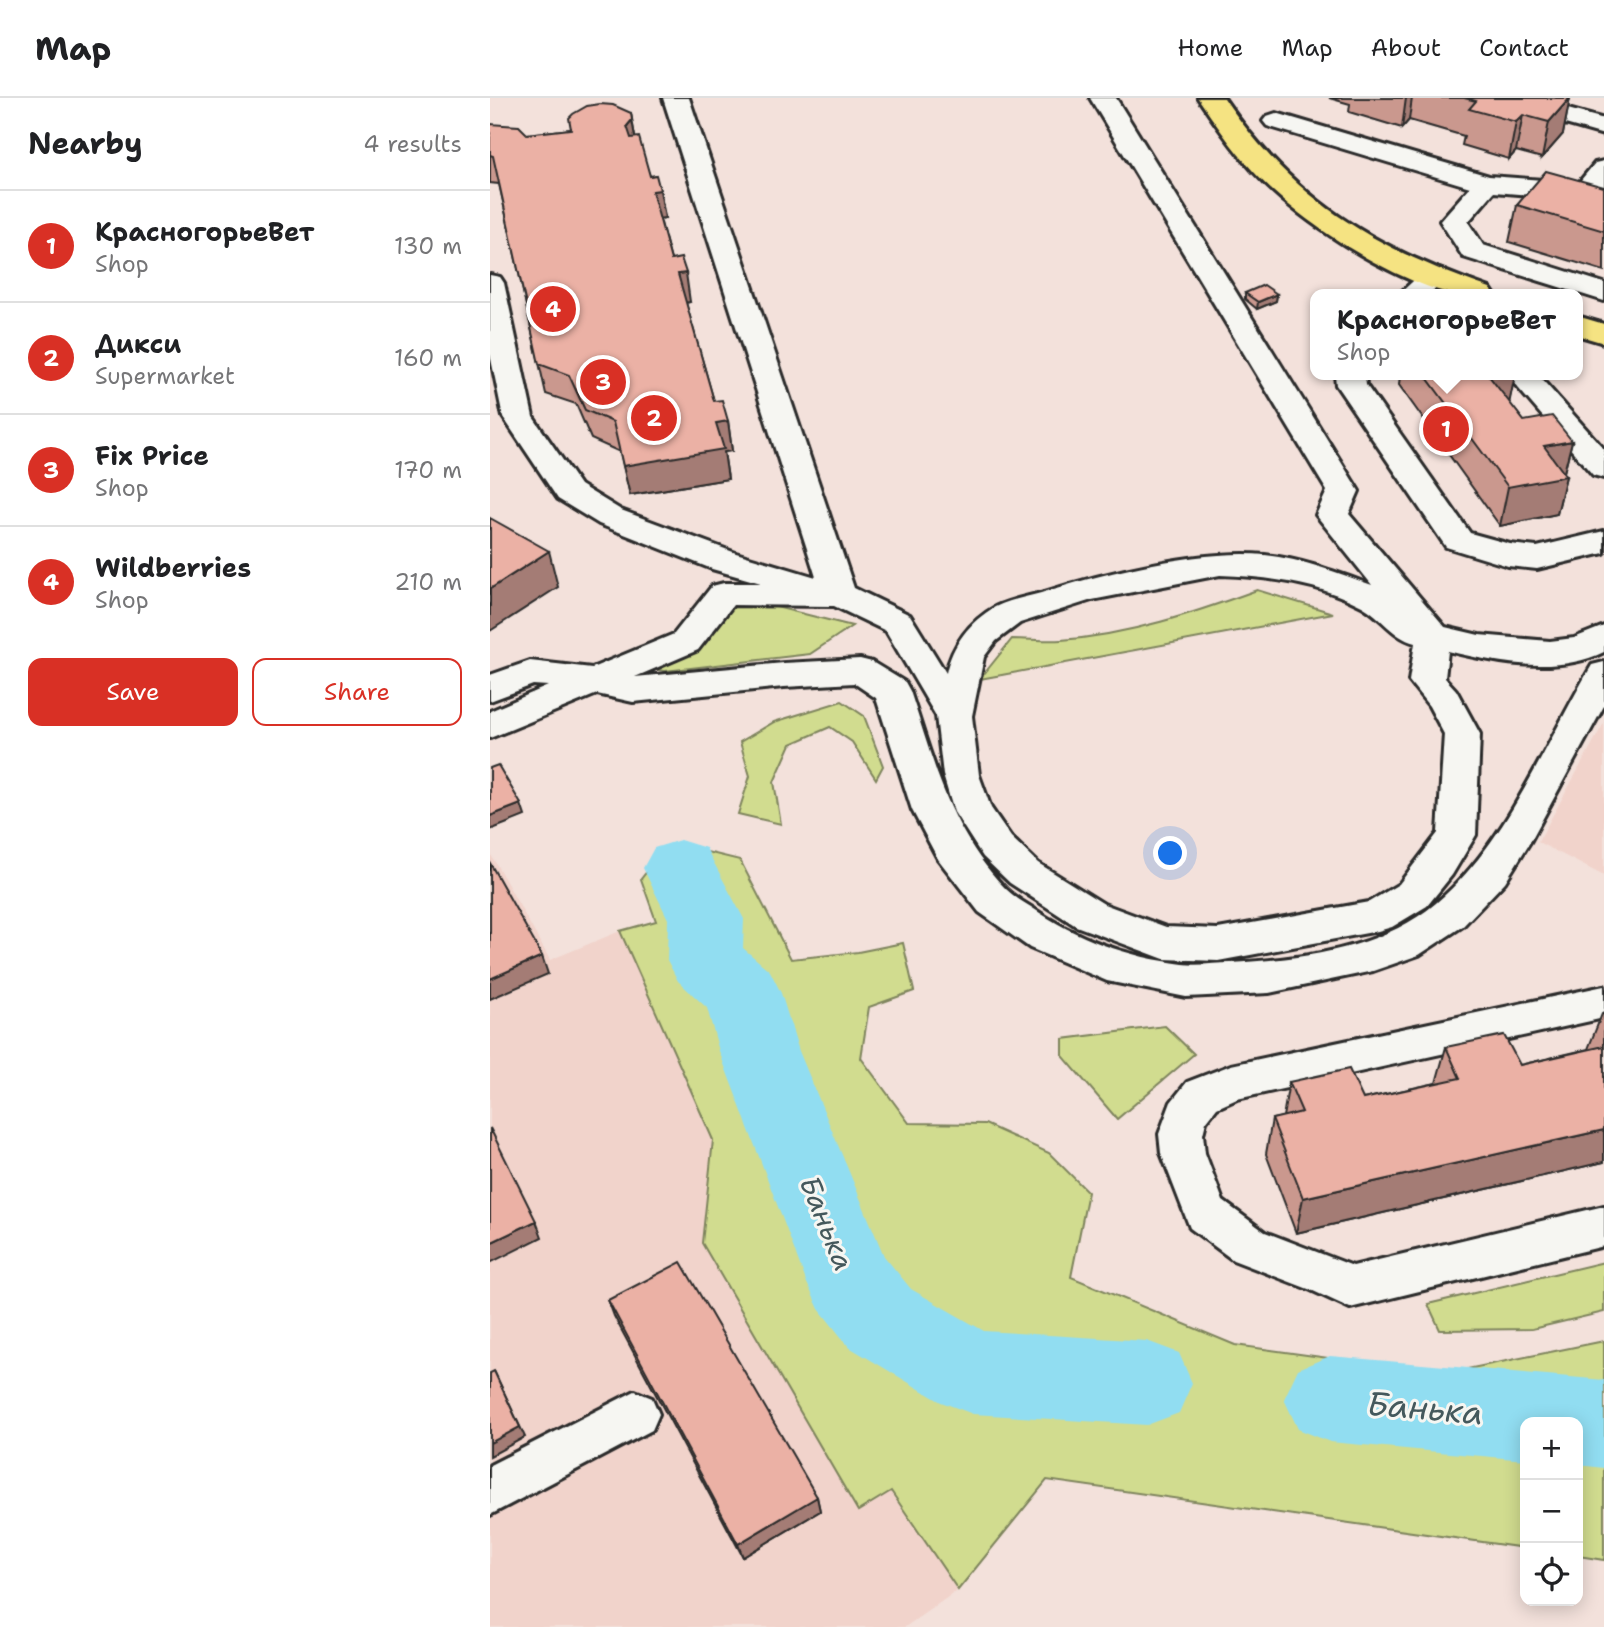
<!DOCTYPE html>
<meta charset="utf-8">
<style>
body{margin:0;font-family:"Shantell Sans",sans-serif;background:#f6f6f6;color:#202124}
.controls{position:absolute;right:21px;bottom:21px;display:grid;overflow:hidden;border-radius:14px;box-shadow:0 4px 18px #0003}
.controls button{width:63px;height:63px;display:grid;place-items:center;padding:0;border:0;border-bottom:2px solid #e0e0e0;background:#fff;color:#202124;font:35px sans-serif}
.you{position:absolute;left:681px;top:756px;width:24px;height:24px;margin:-18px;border:5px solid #fff;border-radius:50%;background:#1a73e8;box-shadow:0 0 0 10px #1a73e833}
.badge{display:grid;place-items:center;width:46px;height:46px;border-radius:50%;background:#d93025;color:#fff;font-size:23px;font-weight:700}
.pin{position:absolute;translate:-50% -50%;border:4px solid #fff;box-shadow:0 2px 7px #0006}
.popup{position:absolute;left:820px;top:191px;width:273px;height:91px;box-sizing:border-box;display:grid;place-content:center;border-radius:14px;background:#fff;filter:drop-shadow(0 2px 5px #0005);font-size:23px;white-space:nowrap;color:#757577}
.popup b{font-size:26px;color:#202124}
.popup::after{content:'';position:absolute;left:50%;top:100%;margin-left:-14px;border:14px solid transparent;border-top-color:#fff}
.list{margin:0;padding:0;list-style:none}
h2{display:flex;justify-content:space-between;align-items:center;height:91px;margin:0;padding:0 28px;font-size:30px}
h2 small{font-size:23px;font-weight:400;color:#757577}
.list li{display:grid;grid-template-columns:46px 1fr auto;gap:21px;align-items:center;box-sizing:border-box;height:112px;padding:0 28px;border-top:2px solid #e0e0e0}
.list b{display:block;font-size:26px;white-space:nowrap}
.list p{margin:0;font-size:23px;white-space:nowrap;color:#757577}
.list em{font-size:23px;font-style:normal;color:#757577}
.actions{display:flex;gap:14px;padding:21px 28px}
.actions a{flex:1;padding:16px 0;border:2px solid #d93025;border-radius:14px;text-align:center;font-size:24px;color:#d93025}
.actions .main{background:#d93025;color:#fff}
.icon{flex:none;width:38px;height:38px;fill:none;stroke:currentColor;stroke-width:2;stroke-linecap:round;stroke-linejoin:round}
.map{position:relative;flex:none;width:1114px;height:1529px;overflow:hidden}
header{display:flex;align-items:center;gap:42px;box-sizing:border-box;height:98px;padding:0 35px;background:#fff;border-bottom:2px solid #e0e0e0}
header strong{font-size:33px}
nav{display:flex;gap:38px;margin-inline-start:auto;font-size:24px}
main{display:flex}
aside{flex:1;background:#fff}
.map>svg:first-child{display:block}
</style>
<header>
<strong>Map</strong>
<nav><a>Home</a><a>Map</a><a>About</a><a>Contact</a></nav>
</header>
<main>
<aside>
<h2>Nearby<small>4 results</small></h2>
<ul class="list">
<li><span class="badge">1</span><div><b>КрасногорьеВет</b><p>Shop</p></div><em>130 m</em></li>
<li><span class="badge">2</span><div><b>Дикси</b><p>Supermarket</p></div><em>160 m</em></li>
<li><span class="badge">3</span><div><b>Fix Price</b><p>Shop</p></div><em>170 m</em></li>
<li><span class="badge">4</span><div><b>Wildberries</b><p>Shop</p></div><em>210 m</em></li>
</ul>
<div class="actions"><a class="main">Save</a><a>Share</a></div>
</aside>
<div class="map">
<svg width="1114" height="1529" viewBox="0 0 1114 1529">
<rect width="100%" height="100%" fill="#f3e1db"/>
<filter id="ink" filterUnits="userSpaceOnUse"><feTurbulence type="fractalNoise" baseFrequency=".0143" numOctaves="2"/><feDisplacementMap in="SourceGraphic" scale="14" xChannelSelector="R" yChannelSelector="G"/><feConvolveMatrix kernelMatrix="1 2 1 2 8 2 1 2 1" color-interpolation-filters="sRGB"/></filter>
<g filter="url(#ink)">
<g fill="#f1d3cb">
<path d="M 1114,625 L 1114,778 L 1048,744 Z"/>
<path d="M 0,755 L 60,862 L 130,833 L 223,1042 L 212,1145 L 368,1413 L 401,1393 L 468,1492 L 415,1529 L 0,1529 Z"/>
</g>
<g fill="#d1dc8f" stroke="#7e845d" stroke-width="2">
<path d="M 767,492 L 843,515 L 490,581 L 522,541 C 538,541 555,543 571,542 C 639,537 704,515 767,492 Z"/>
<path d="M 234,496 L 362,528 L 320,556 L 175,573 L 141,568 L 196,544 Z"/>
<path d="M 352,603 L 374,618 L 393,668 L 386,681 L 362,644 L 340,629 L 301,646 L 284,684 L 291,726 L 248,716 L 260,678 L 250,644 L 284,624 Z"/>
<path d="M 188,747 L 250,762 L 301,861 L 368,854 L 413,845 L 424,893 L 379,909 L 371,960 L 419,1025 L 495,1026 L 559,1055 L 598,1094 L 581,1179 L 745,1247 L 953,1276 L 1114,1243 L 1114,1462 L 1088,1458 L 1088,1324 L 1035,1324 L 1035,1450 L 557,1382 L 468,1492 L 401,1393 L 368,1413 L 212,1145 L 223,1042 L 130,833 L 166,823 L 151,781 L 177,748 Z"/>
<path d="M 675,928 L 704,956 L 627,1021 L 573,958 L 573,941 Z"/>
<path d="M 1114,1164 L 1114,1214 L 1042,1231 L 950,1232 L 938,1206 Z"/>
</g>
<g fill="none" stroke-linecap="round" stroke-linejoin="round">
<g fill="#91ddf1" fill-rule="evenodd">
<path d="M 190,742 L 216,750 L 254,821 L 253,850 L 280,873 L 291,895 L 309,953 L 394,1158 L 421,1191 L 494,1233 L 657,1243 L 689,1255 L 702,1285 L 689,1315 L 657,1327 L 483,1316 L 451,1304 L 359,1249 L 329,1211 L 316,1183 L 229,953 L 217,910 L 188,883 L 177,862 L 178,821 L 153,770 L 164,750 Z"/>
<path d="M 840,1258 L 1114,1282 L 1114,1370 L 1088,1367 L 1088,1324 L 1035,1324 L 1035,1362 L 840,1344 L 808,1331 L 794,1301 L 808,1271 Z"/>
</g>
<g stroke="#2b2b2b" stroke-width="6">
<g id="minor">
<path d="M 173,0 L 199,0 L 364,490 L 420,517 L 456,575 C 462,547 480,523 505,509 C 519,502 537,499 551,495 C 614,475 710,451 775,457 C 812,461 848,475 882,487 L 826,417 L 837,393 L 600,0 L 626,0 L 869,393 L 859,416 L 955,529 L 989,537 L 1060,543 L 1084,540 L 1114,528 L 1114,554 C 1068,577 1006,565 958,553 L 955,580 L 966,592 L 990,636 L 986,737 L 962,777 L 937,808 L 902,829 L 888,833 L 728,863 L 674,861 L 586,828 L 520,785 L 493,759 L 464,714 L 453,677 L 446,618 L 396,533 L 344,508 L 243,507 L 208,552 L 145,579 L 294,565 L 370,561 L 382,564 L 415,584 L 420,593 C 445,668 459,732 516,791 C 523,798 533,804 541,809 C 587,841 638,859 693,866 C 708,868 726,865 741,865 C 810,861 891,852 946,805 C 1018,744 1054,647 1102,567 L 1114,564 L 1114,608 L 1040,744 L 1015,784 L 973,828 L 929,857 L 883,873 L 779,895 L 696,899 L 617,883 L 540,850 L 489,814 L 448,761 L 422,712 L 386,600 L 364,585 L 294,589 L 143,604 L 107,596 L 0,640 L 0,613 L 58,588 L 43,587 L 0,603 L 0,577 L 40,563 L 102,570 L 184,536 L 222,488 L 234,485 L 271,485 L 222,471 L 109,426 L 68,401 L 13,319 L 0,256 L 0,177 L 10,179 L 14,185 L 43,319 L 90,387 L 131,412 L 246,455 L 326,479 ZM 730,477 C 779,479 828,485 872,508 C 892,519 902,539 925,545 L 919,583 L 939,608 L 954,636 L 948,735 L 909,786 L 879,804 L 728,831 L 676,829 L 614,806 L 548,765 L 521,739 L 501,710 L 489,677 L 482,618 L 494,559 L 506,543 L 530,525 L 602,502 Z"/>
<path d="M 997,0 L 1038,0 L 1114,21 L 1114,37 L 1001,5 Z"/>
<path d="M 786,15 L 999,78 L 1067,83 L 1086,88 L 1105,65 L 1114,63 L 1114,88 L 1109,95 L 1114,96 L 1114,113 L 1065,99 L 1004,94 L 978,124 L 993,147 L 1114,185 L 1114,203 L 973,159 L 950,123 L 980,89 L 777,28 L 773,23 L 777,18 Z"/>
<path d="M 944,171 L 954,173 L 958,179 L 940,196 L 909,196 L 934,173 Z"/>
<path d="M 845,277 L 875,277 L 876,287 L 980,435 L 1020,446 L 1047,449 L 1114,433 L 1114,455 L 1047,471 L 1018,468 L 956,449 L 846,287 Z"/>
<path d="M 1017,277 L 1048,277 L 1114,351 L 1114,380 L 1103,377 Z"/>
<path d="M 1114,888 L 1114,920 L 747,1001 L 727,1010 L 716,1024 L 713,1036 L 715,1055 L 733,1103 L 775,1134 L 863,1168 L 1114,1108 L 1114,1148 L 860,1210 L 821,1192 L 743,1162 L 700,1130 L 671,1055 L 669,1036 L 681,1004 L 697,984 L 741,967 Z"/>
<path d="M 145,1293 L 162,1300 L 169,1316 L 162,1332 L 0,1417 L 0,1367 Z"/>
</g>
</g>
<g stroke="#2b2b2b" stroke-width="6">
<g id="major">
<path d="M 708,0 L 734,0 C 804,103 884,150 1000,190 L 1004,196 C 991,197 974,199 962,196 C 897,180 807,122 763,73 C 742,50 725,25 708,0 Z"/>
<path d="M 1087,218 L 1114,226 L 1114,245 L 1087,237 Z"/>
</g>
</g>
<use href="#minor" fill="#f6f6f2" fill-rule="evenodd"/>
<use href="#major" fill="#f5e382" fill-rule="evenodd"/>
</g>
<g fill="#ca988e" stroke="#2b2b2b" stroke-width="2">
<path d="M 839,0 L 1080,0 L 1073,36 L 1052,60 L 1026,53 L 1019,61 L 972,47 L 974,38 L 919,22 L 912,30 L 859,14 L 860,6 Z"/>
<path d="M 141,15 L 145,39 L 160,78 L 170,92 L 175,120 L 170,121 L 181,162 L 200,204 L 196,205 L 224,303 L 238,323 L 242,353 L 234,354 L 238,381 L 140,397 L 130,354 L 101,341 L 86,306 L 56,296 L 9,86 L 0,85 L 0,26 L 37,36 L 81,31 Z"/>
<path d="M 1114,89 L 1114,173 L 1019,144 L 1027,107 Z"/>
<path d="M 755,195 L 787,196 L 786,203 L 767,211 L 755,201 Z"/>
<path d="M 910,277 L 1025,277 L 1019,304 L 1034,323 L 1082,343 L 1074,374 L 1076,378 L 1067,416 L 1010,428 L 909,287 Z"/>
<path d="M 1114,915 L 1114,1064 L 806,1135 L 776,1056 L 782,1021 L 793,1019 L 799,984 L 873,1001 L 946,985 L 956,949 L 1030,967 L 1098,951 L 1112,916 Z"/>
<path d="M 118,1202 L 327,1399 L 330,1413 L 253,1459 L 124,1218 Z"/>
</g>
<g fill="#a47c74" stroke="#2b2b2b" stroke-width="2">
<path d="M 916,0 L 922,0 L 919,22 L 912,30 Z"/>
<path d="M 1080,0 L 1073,36 L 1052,60 L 1059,24 Z"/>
<path d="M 1033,17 L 1026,53 L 1019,61 L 1026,24 Z"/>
<path d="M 142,22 L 147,50 L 142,56 L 137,28 Z"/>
<path d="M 170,92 L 175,120 L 166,121 L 162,93 Z"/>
<path d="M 196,175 L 200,204 L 192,205 L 188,176 Z"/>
<path d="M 787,196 L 786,203 L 767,211 L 768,204 Z"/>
<path d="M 1006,277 L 1025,277 L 1018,311 L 999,278 Z"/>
<path d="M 238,323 L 242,353 L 234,354 L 238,381 L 140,397 L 133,368 L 226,325 Z"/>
<path d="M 1082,343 L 1073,378 L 1076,378 L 1067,416 L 1010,428 L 1018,389 L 1054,348 Z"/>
<path d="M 59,453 L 68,489 L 0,533 L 0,491 Z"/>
<path d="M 31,706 L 35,718 L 0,732 L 0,718 Z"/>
<path d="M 52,858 L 58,876 L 0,901 L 0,881 Z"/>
<path d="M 1114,1032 L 1114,1064 L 806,1135 L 813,1100 Z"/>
<path d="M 46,1123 L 52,1139 L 0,1165 L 0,1145 Z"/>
<path d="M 4,1273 L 35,1339 L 0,1358 L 0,1345 Z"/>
<path d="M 327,1399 L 330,1413 L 253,1459 L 248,1446 Z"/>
</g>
<g fill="#ebb1a5" stroke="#2b2b2b" stroke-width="2">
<path d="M 974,0 L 1080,0 L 1059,24 L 1033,17 L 1026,24 L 979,11 L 986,3 Z"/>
<path d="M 110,6 L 123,7 L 141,15 L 142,22 L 137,28 L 141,40 L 149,39 L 160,78 L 166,77 L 170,92 L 162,93 L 181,162 L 191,160 L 196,175 L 188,176 L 224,303 L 232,302 L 238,323 L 226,325 L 234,351 L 133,368 L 123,324 L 95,312 L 79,277 L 49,266 L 3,58 L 0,57 L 0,26 L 29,28 L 37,36 L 81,31 L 79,20 L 83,16 L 97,8 Z"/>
<path d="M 1056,73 L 1114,89 L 1114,133 L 1027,107 Z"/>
<path d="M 774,187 L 787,196 L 768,204 L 755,195 Z"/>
<path d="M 935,277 L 1006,277 L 999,278 L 1034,323 L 1062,318 L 1082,343 L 1054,348 L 1076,378 L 1018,389 Z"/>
<path d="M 0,420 L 59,453 L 0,491 Z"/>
<path d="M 8,667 L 31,706 L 0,718 L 0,670 Z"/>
<path d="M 0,765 L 52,858 L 0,881 Z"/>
<path d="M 1014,937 L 1030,967 L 1114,948 L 1114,1032 L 813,1100 L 782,1021 L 812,1014 L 799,984 L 859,971 L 873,1001 L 970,980 L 956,949 Z"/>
<path d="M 0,1030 L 46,1123 L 0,1145 Z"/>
<path d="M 191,1164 L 327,1399 L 248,1446 L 118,1202 Z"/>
<path d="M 4,1273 L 30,1329 L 0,1345 L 0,1275 Z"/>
</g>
</g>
<g text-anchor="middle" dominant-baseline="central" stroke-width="6" stroke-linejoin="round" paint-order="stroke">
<g font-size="28" font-style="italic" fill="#44585c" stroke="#f6f6f2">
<text transform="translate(337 1125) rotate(68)">Банька</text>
</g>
<g font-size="33" font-style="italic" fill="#44585c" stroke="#f6f6f2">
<text transform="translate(935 1310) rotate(5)">Банька</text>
</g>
</g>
</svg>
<div class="controls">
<button>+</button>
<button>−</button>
<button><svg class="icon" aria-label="locate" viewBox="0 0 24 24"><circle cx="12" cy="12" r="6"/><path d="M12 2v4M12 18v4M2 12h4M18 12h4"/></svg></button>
</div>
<div class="you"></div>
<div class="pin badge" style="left:956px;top:331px">1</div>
<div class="popup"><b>КрасногорьеВет</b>Shop</div>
<div class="pin badge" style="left:164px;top:320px">2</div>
<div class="pin badge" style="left:113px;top:284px">3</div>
<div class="pin badge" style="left:63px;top:211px">4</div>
</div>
</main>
